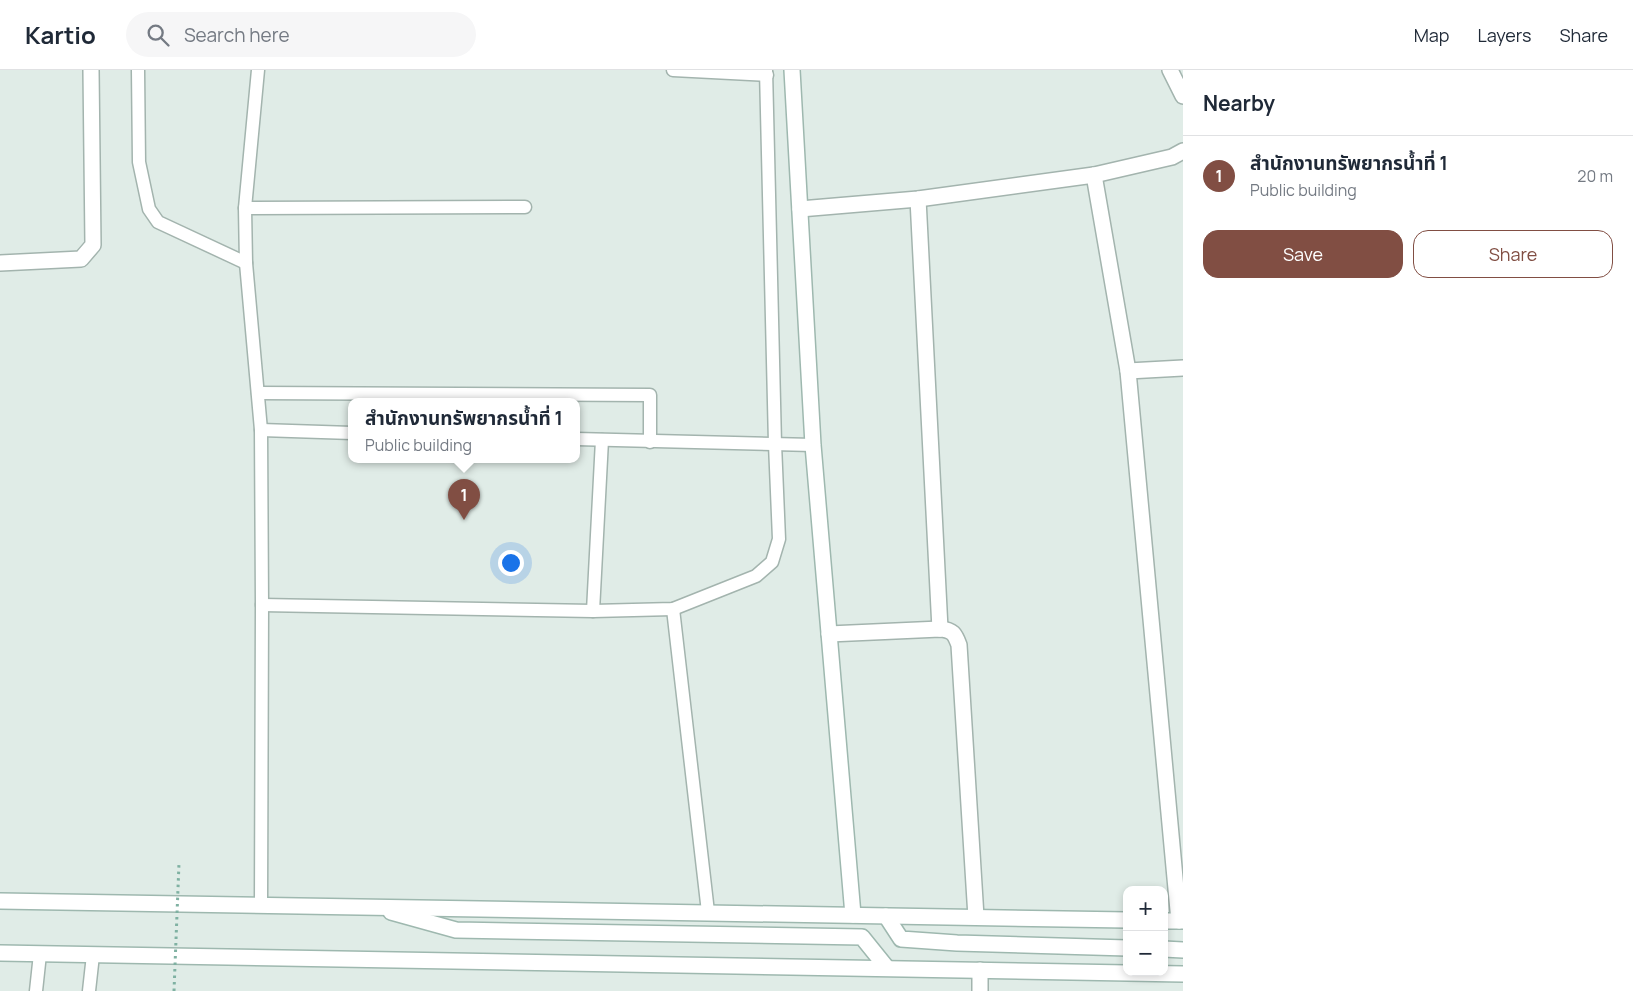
<!DOCTYPE html>
<meta charset="utf-8">
<style>
body{margin:0;font-family:Manrope,"Noto Sans Thai",sans-serif;background:#f6f6f7;color:#1f2937}
.controls{position:absolute;right:15px;bottom:15px;display:grid;overflow:hidden;border-radius:10px;box-shadow:0 2px 8px #0003}
.controls button{width:45px;height:45px;display:grid;place-items:center;padding:0;border:0;border-bottom:1px solid #e0e1e3;background:#fff;color:#1f2937;font:25px sans-serif}
.you{position:absolute;left:510px;top:492px;width:18px;height:18px;margin:-12px;border:4px solid #fff;border-radius:50%;background:#1a73e8;box-shadow:0 0 0 8px #1a73e833}
.badge{display:grid;place-items:center;width:32px;height:32px;border-radius:50%;background:#814e43;color:#fff;font-size:16px;font-weight:700}
.pin{position:absolute;translate:-50% -41px;filter:drop-shadow(0 1px 2px #0008)}
.pin::after{content:'';position:absolute;top:26px;width:18px;height:15px;background:inherit;clip-path:polygon(0 0,100% 0,50% 100%)}
.popup{position:absolute;left:348px;top:328px;width:232px;height:65px;box-sizing:border-box;display:grid;place-content:center;border-radius:10px;background:#fff;filter:drop-shadow(0 1px 4px #0005);font-size:16px;white-space:nowrap;color:#747a83}
.popup b{font-size:19px;color:#1f2937}
.popup::after{content:'';position:absolute;left:50%;top:100%;margin-left:-10px;border:10px solid transparent;border-top-color:#fff}
.list{margin:0;padding:0;list-style:none}
h2{display:flex;justify-content:space-between;align-items:center;height:65px;margin:0;padding:0 20px;font-size:21px}
h2 small{font-size:16px;font-weight:400;color:#747a83}
.list li{display:grid;grid-template-columns:32px 1fr auto;gap:15px;align-items:center;box-sizing:border-box;height:80px;padding:0 20px;border-top:1px solid #e0e1e3}
.list b{display:block;font-size:19px;white-space:nowrap}
.list p{margin:0;font-size:16px;white-space:nowrap;color:#747a83}
.list em{font-size:16px;font-style:normal;color:#747a83}
.actions{display:flex;gap:10px;padding:15px 20px}
.actions a{flex:1;padding:11px 0;border:1px solid #814e43;border-radius:15px;text-align:center;font-size:18px;color:#814e43}
.actions .main{background:#814e43;color:#fff}
.icon{flex:none;width:28px;height:28px;fill:none;stroke:currentColor;stroke-width:2;stroke-linecap:round;stroke-linejoin:round}
.map{position:relative;flex:none;width:1183px;height:921px;overflow:hidden}
header{display:flex;align-items:center;gap:30px;box-sizing:border-box;height:70px;padding:0 25px;background:#fff;border-bottom:1px solid #e0e1e3}
header strong{font-size:24px}
nav{display:flex;gap:28px;margin-inline-start:auto;font-size:18px}
.search{width:350px;height:45px;background:#f6f6f7;display:flex;align-items:center;gap:12px;box-sizing:border-box;padding:0 18px;border-radius:28px;color:#747a83;font-size:19px}
main{display:flex}
aside{flex:1;background:#fff}
.map>svg:first-child{display:block}
</style>
<header>
<strong>Kartio</strong>
<div class="search"><svg class="icon" aria-label="search" viewBox="0 0 24 24"><circle cx="10" cy="10" r="6"/><path d="M15 15l6 6"/></svg>Search here</div>
<nav><a>Map</a><a>Layers</a><a>Share</a></nav>
</header>
<main>
<div class="map">
<svg width="1183" height="921" viewBox="0 0 1183 921">
<rect width="100%" height="100%" fill="#e0ece7"/>
<g fill="none" stroke-linecap="round" stroke-linejoin="round">
<g stroke="#a3b4ae" stroke-width="15">
<g id="lane">
<path d="M 138,0 L 139,92 L 149,139 L 158,152 L 246,193"/>
<path d="M 258,0 L 245,138 L 246,193 L 261,360 L 262,535 L 261,835"/>
<path d="M 673,0 L 767,5"/>
<path d="M 245,138 L 525,137"/>
<path d="M 258,323 L 650,325 L 650,372"/>
<path d="M 261,360 L 352,363"/>
<path d="M 576,369 L 813,375"/>
<path d="M 262,535 L 593,541 L 673,539 L 756,506 L 772,492 L 779,469 L 775,374 L 766,0"/>
<path d="M 673,539 L 708,842"/>
<path d="M 593,541 L 602,370"/>
<path d="M 36,921 L 40,884"/>
<path d="M 89,921 L 93,885"/>
</g>
</g>
<g stroke="#a3b4ae" stroke-width="18">
<g id="street">
<path d="M 1170,0 L 1183,26"/>
<path d="M 1094,105 L 1128,301 L 1179,851"/>
<path d="M 918,129 L 940,559"/>
<path d="M 800,139 L 918,129 L 1094,105 L 1172,87 L 1183,81"/>
<path d="M 0,193 L 81,189 L 93,175 L 91,0"/>
<path d="M 1128,301 L 1183,298"/>
<path d="M 829,564 L 940,559 C 953,560 955,564 959,575 L 976,847"/>
<path d="M 980,900 L 980,921"/>
</g>
</g>
<g stroke="#9eb8af" stroke-width="18">
<g id="secondary">
<path d="M 792,0 L 813,375 L 853,845"/>
<path d="M 0,831 L 1127,850"/>
<path d="M 391,842 L 456,860 L 862,867 L 887,898"/>
<path d="M 886,846 L 901,869 L 957,873 L 1127,878"/>
<path d="M 1164,851 L 1183,851"/>
<path d="M 1164,879 L 1183,880"/>
<path d="M 0,883 L 1183,904"/>
</g>
</g>
<use href="#lane" stroke="#fff" stroke-width="12"/>
<use href="#street" stroke="#fff" stroke-width="15"/>
<use href="#secondary" stroke="#fff" stroke-width="15"/>
<path stroke="#7fb1a2" stroke-width="3" stroke-dasharray="2.5 4" stroke-linecap="butt" d="M 174,921 L 179,793"/>
</g>
</svg>
<div class="controls">
<button>+</button>
<button>−</button>
</div>
<div class="you"></div>
<div class="pin badge" style="left:464px;top:450px">1</div>
<div class="popup"><b>สำนักงานทรัพยากรน้ำที่ 1</b>Public building</div>
</div>
<aside>
<h2>Nearby<small></small></h2>
<ul class="list">
<li><span class="badge">1</span><div><b>สำนักงานทรัพยากรน้ำที่ 1</b><p>Public building</p></div><em>20 m</em></li>
</ul>
<div class="actions"><a class="main">Save</a><a>Share</a></div>
</aside>
</main>
